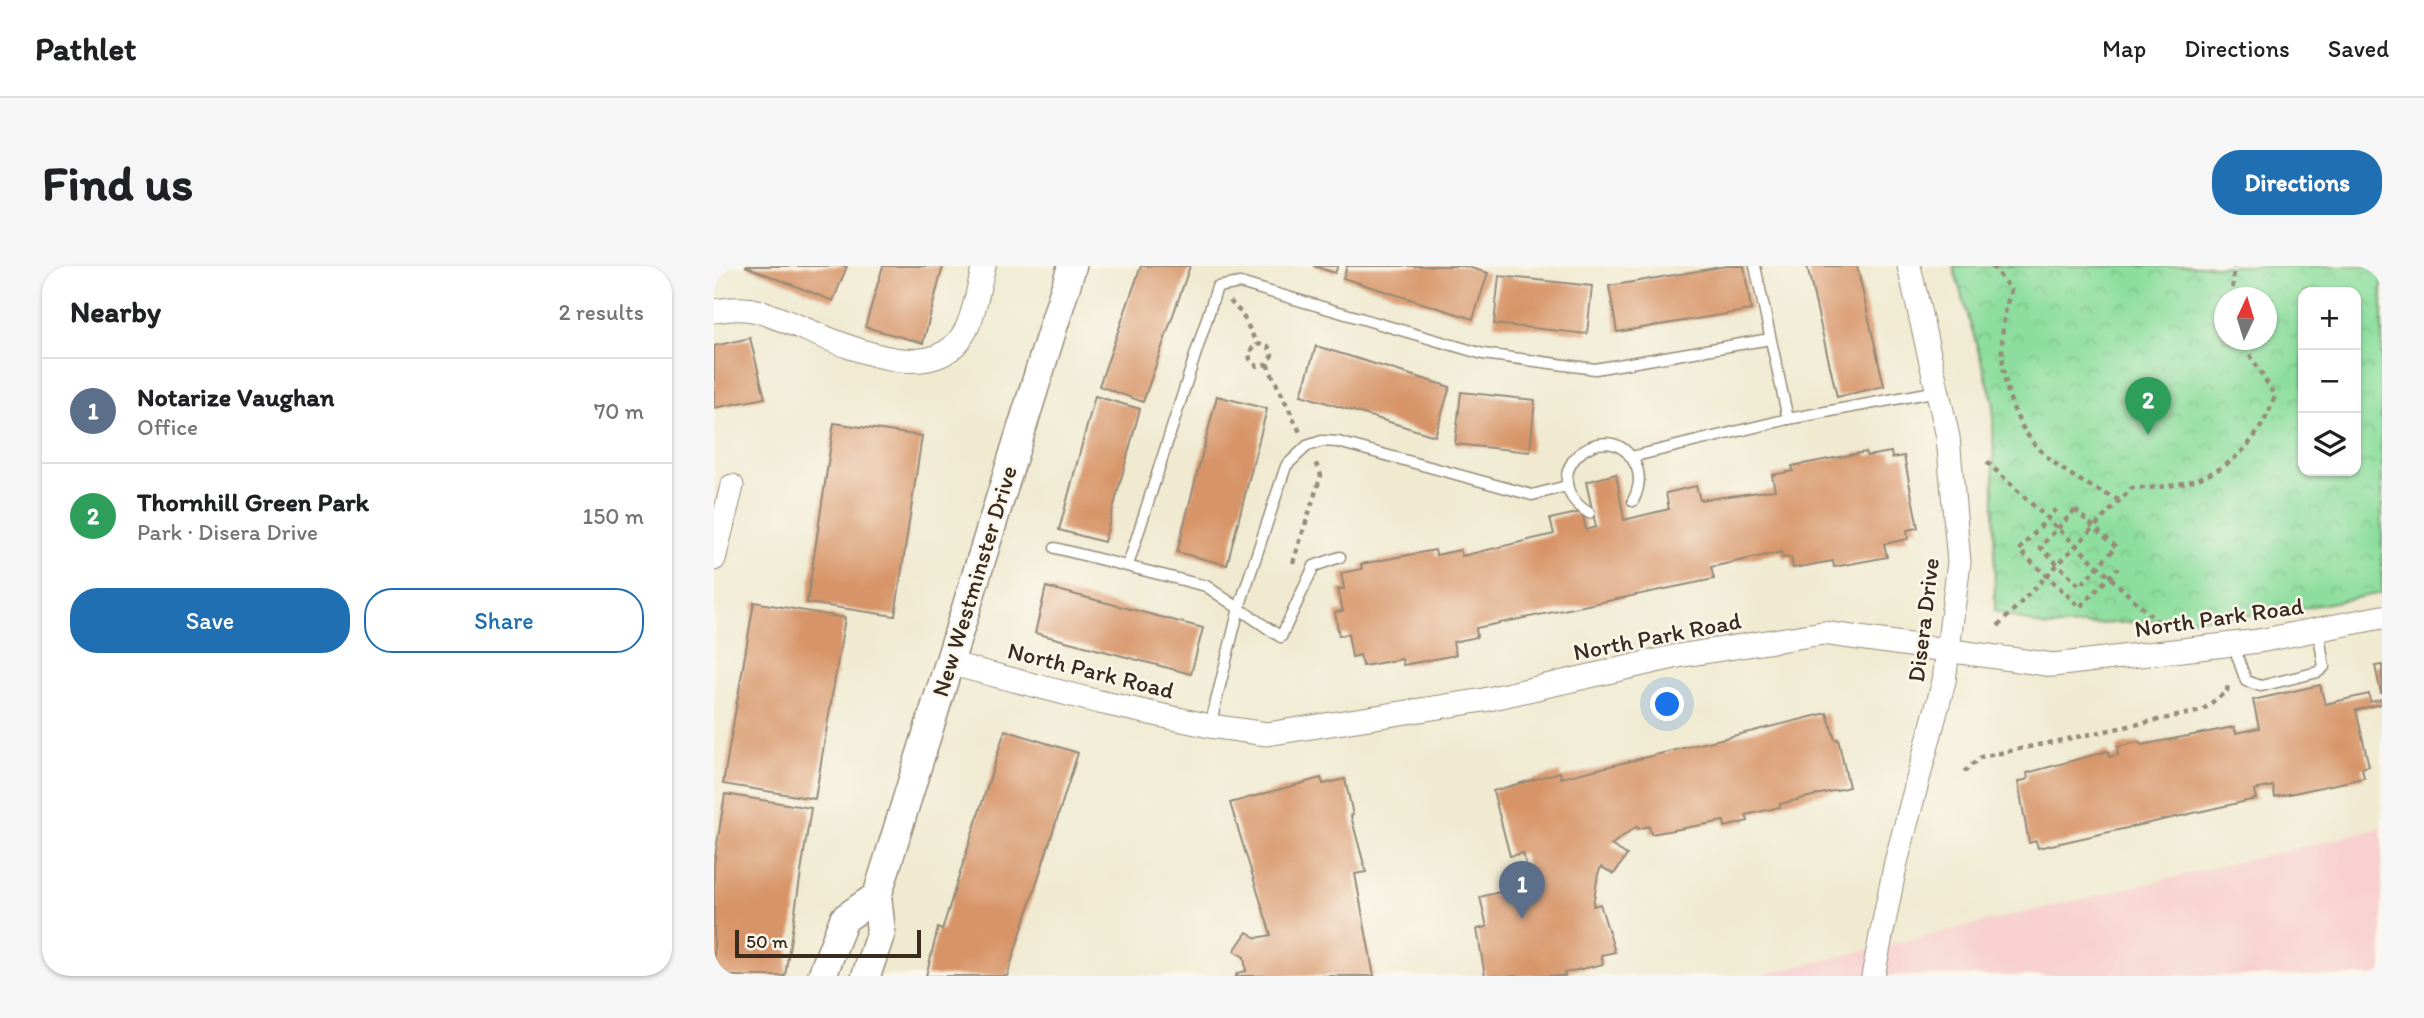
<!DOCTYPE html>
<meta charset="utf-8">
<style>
body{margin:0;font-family:Itim,sans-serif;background:#f6f6f6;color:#202124}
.controls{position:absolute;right:21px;top:21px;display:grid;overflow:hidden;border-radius:14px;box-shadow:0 2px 5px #0004}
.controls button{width:63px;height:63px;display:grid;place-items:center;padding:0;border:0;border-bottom:2px solid #e0e0e0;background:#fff;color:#202124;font:35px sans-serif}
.compass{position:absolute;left:1500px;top:21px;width:63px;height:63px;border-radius:50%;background:#fff;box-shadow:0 2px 5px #0004;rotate:4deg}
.scale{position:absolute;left:21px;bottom:18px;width:186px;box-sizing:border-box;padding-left:7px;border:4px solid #3b2a1e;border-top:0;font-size:19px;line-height:24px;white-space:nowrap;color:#3b2a1e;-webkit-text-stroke:5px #fbf7ec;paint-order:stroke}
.you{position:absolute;left:954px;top:439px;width:24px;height:24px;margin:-18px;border:5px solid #fff;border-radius:50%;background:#1a73e8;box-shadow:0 0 0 10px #1a73e833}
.badge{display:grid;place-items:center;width:46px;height:46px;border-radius:50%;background:#1f6fb2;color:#fff;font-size:23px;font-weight:700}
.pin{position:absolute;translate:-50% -58px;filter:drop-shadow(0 2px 4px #0008)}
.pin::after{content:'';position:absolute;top:37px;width:24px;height:21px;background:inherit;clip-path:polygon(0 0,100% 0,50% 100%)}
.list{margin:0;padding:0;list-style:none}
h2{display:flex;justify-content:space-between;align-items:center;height:91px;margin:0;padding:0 28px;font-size:30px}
h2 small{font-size:23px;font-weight:400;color:#757577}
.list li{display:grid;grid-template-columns:46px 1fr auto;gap:21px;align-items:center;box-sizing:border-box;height:105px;padding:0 28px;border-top:2px solid #e0e0e0}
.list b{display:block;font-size:26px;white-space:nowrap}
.list p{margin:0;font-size:23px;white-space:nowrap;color:#757577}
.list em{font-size:23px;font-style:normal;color:#757577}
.actions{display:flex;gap:14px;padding:21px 28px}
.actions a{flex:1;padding:16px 0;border:2px solid #1f6fb2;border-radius:28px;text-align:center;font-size:24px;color:#1f6fb2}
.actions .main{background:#1f6fb2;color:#fff}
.icon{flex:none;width:38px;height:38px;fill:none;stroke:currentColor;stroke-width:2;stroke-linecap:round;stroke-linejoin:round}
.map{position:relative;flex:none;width:1668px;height:710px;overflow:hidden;border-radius:28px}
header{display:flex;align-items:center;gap:42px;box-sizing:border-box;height:98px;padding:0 35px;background:#fff;border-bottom:2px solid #e0e0e0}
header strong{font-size:33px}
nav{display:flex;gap:38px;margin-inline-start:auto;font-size:24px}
.intro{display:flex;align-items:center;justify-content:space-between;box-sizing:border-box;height:168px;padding:0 42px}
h1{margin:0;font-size:49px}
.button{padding:18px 32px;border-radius:28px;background:#1f6fb2;color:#fff;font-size:24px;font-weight:700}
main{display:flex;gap:42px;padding:0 42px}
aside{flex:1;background:#fff;border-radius:28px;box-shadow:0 2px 5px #0004}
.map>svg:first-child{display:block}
</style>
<header>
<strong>Pathlet</strong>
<nav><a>Map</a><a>Directions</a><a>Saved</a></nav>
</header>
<div class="intro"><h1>Find us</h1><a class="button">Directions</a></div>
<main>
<aside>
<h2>Nearby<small>2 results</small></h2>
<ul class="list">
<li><span class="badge" style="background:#5c6f8a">1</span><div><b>Notarize Vaughan</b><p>Office</p></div><em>70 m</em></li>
<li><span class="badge" style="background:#2e9e5b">2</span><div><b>Thornhill Green Park</b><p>Park · Disera Drive</p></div><em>150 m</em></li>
</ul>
<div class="actions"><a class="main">Save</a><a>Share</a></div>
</aside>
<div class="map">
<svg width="1668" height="710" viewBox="0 0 1668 710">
<defs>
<pattern id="park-crowns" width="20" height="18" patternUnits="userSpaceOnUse" patternTransform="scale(1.75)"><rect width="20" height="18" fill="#8dde9e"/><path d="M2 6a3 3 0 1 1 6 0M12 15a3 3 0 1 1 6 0" fill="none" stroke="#7bbf88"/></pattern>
</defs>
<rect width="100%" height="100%" fill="#fbf7ec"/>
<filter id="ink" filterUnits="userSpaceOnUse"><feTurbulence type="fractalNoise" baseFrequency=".0143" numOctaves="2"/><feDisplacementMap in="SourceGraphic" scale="14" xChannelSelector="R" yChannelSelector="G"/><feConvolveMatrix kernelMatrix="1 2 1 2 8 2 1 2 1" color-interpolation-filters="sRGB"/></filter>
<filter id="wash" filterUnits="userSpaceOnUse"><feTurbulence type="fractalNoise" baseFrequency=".00686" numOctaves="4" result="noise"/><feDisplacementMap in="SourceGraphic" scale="28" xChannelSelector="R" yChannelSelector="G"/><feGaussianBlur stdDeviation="1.57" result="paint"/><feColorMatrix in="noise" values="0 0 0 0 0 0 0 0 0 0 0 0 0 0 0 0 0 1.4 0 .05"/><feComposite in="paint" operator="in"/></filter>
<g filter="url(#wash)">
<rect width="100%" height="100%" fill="#f0ead1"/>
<path fill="#f7d0cf" d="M 1668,562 L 1668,710 L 1044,710 Z"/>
<path fill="url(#park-crowns)" stroke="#64845e" stroke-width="2" fill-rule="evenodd" d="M 1239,0 L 1668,0 L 1668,327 L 1558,348 L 1332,361 L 1281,345 L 1279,134 ZM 1589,26 L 1642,26 L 1642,205 L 1589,205 ZM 1510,32 L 1552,32 L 1552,74 L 1510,74 Z"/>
<g id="blocks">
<g fill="#d79468">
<path d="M 31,0 L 133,0 L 119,35 Z"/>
<path d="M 169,0 L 229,0 L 209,77 L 151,61 Z"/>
<path d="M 427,0 L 476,0 L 429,136 L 385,120 Z"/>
<path d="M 599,0 L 624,0 L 621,7 Z"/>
<path d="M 633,0 L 750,0 L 774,7 L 759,53 L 629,12 Z"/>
<path d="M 1013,0 L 1030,0 L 1037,44 L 903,66 L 895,20 Z"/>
<path d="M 1093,0 L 1143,0 L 1170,120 L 1123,131 Z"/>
<path d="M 785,10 L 878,20 L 873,68 L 780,58 Z"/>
<path d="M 36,72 L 51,132 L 0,142 L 0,80 Z"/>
<path d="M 602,80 L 736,121 L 721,170 L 587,129 Z"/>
<path d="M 747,126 L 821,134 L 816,186 L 741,178 Z"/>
<path d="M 381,130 L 426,143 L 390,276 L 345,264 Z"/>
<path d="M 503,130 L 553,143 L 513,299 L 463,286 Z"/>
<path d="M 120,157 L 208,170 L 181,350 L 93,337 Z"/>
<path d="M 1152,186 L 1153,190 L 1177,186 L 1178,192 L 1190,190 L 1204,262 L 1193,264 L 1194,273 L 1170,278 L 1173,291 L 1120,301 L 1119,295 L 1079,302 L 1077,291 L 1069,292 L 1067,286 L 997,301 L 1000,313 L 762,362 L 763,371 L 739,376 L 742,389 L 689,399 L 688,393 L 649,400 L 646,389 L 638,391 L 634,368 L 625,370 L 621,346 L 629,345 L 624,323 L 630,323 L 627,307 L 648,303 L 647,298 L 721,284 L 722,289 L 746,284 L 748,290 L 840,268 L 836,253 L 868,246 L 872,264 L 882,261 L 872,216 L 902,208 L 910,254 L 955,243 L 952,227 L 982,220 L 986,234 L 1061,224 L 1058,209 L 1079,205 L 1078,200 Z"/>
<path d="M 332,321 L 489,362 L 477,408 L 321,367 Z"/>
<path d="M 40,336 L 131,352 L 101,533 L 9,518 Z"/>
<path d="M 1668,399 L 1668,427 L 1667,427 L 1661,400 Z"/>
<path d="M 1606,419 L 1611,438 L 1655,428 L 1656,436 L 1668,433 L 1668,438 L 1642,444 L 1655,500 L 1648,502 L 1650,512 L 1561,531 L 1559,520 L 1540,524 L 1542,533 L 1324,582 L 1322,575 L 1315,577 L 1304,516 L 1314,513 L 1313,507 L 1394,485 L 1395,491 L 1404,489 L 1403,481 L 1424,476 L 1428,479 L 1520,461 L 1522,467 L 1545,462 L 1539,434 Z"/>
<path d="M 1113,447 L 1121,474 L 1124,473 L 1135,521 L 1066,538 L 1066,541 L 1032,549 L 1034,555 L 1011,561 L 1010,555 L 937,568 L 935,560 L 924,563 L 923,560 L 897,579 L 913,589 L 900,608 L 887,601 L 884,608 L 879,640 L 886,638 L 901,686 L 887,689 L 889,698 L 850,707 L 851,710 L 771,710 L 763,663 L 773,661 L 766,631 L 817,618 L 809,587 L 796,590 L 779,525 L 846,506 L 847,512 Z"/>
<path d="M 291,464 L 364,487 L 293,710 L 212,710 L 224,662 L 228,664 Z"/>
<path d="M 607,512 L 609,518 L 631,513 L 639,549 L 637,550 L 652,606 L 641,608 L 660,710 L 522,710 L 523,707 L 532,705 L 530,691 L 520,685 L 533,666 L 543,672 L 557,669 L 516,537 Z"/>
<path d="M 11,528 L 97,542 L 71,710 L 0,710 L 0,598 Z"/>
</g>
</g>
</g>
<g filter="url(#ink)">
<use href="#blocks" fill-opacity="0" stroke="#968a78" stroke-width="2"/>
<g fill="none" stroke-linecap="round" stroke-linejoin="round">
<g stroke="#968a78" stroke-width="13">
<g id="service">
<path d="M 1041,0 L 1074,153"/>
<path d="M 917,191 L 1074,153 L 1224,125"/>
<path d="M 875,247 C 816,210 890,147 919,194 C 928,208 926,221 919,235"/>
<path d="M 341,282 L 492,320 L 567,371 L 600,300 L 626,291"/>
<path d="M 414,299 L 503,21 L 526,17 L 769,88 L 881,103 L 1056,73"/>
<path d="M 1519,378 L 1532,415 L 1547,420 L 1604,406 L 1610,401 L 1604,363"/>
<path d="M 496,460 L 525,342 L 572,200 L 593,180 L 608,175 L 624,176 L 818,229 L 853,220"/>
</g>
</g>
<g stroke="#968a78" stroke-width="25">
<g id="minor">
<path d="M 0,45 C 14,43 29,41 43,45 C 96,59 212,134 250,67 C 261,49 264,21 270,0"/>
<path d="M 0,293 L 18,220"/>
<path d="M 234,397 L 385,436 L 496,460 L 553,468 L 770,434 L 964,390 L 1109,367 L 1339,399 L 1545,375 L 1668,351"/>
<path d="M 1159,710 L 1182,596 L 1230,415 L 1245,296 L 1234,171 L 1195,0"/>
</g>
</g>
<g stroke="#968a78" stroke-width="31">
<g id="tertiary">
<path d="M 108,710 L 130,653 L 163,630"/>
<path d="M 152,710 L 167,666 L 163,630 L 358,0"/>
</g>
</g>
<g stroke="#968a78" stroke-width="4.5" stroke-dasharray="5 5" stroke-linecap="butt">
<path d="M 1278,0 L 1297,24 C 1280,75 1286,142 1325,183 C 1348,207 1377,221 1407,235"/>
<path d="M 1518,32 L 1520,0"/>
<path d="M 516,35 L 528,48 L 543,78"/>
<path d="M 543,78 L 554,80 L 558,89 L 553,98 L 543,100 L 536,93 L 535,86 Z"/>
<path d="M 553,98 L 586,166"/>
<path d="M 1273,196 L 1451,363"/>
<path d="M 1342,243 L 1305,284 L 1366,341 L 1404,302"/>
<path d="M 1361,244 L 1402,281 L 1366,320 L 1326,281 Z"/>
<path d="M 579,297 L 607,209 L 601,196"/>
<path d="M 1284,360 L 1418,222 C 1488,223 1537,198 1561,130 L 1527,74"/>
<path d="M 1250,506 L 1267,491 L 1487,445 L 1513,425 L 1514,418"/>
</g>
<use href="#service" stroke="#fff" stroke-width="10"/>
<use href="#minor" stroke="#fff" stroke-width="23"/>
<use href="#tertiary" stroke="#fff" stroke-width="28"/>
</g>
</g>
<g text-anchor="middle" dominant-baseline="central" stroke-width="5" stroke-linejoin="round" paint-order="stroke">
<g font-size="24" fill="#3b2a1e" stroke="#fbf7ec">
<text transform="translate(260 315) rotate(-73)">New Westminster Drive</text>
<text transform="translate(1505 351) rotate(-8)">North Park Road</text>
<text transform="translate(1209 354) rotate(-83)">Disera Drive</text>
<text transform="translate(943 370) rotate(-11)">North Park Road</text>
<text transform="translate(377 404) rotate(14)">North Park Road</text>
</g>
</g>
</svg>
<div class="controls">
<button>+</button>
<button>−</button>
<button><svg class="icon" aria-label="layers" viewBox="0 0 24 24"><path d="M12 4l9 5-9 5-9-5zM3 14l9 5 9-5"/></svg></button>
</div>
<svg class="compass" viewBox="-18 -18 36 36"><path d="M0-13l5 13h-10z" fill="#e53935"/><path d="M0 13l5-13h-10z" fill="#757577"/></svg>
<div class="scale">50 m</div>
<div class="you"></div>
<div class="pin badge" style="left:808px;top:653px;background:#5c6f8a">1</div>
<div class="pin badge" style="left:1434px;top:169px;background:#2e9e5b">2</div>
</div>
</main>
